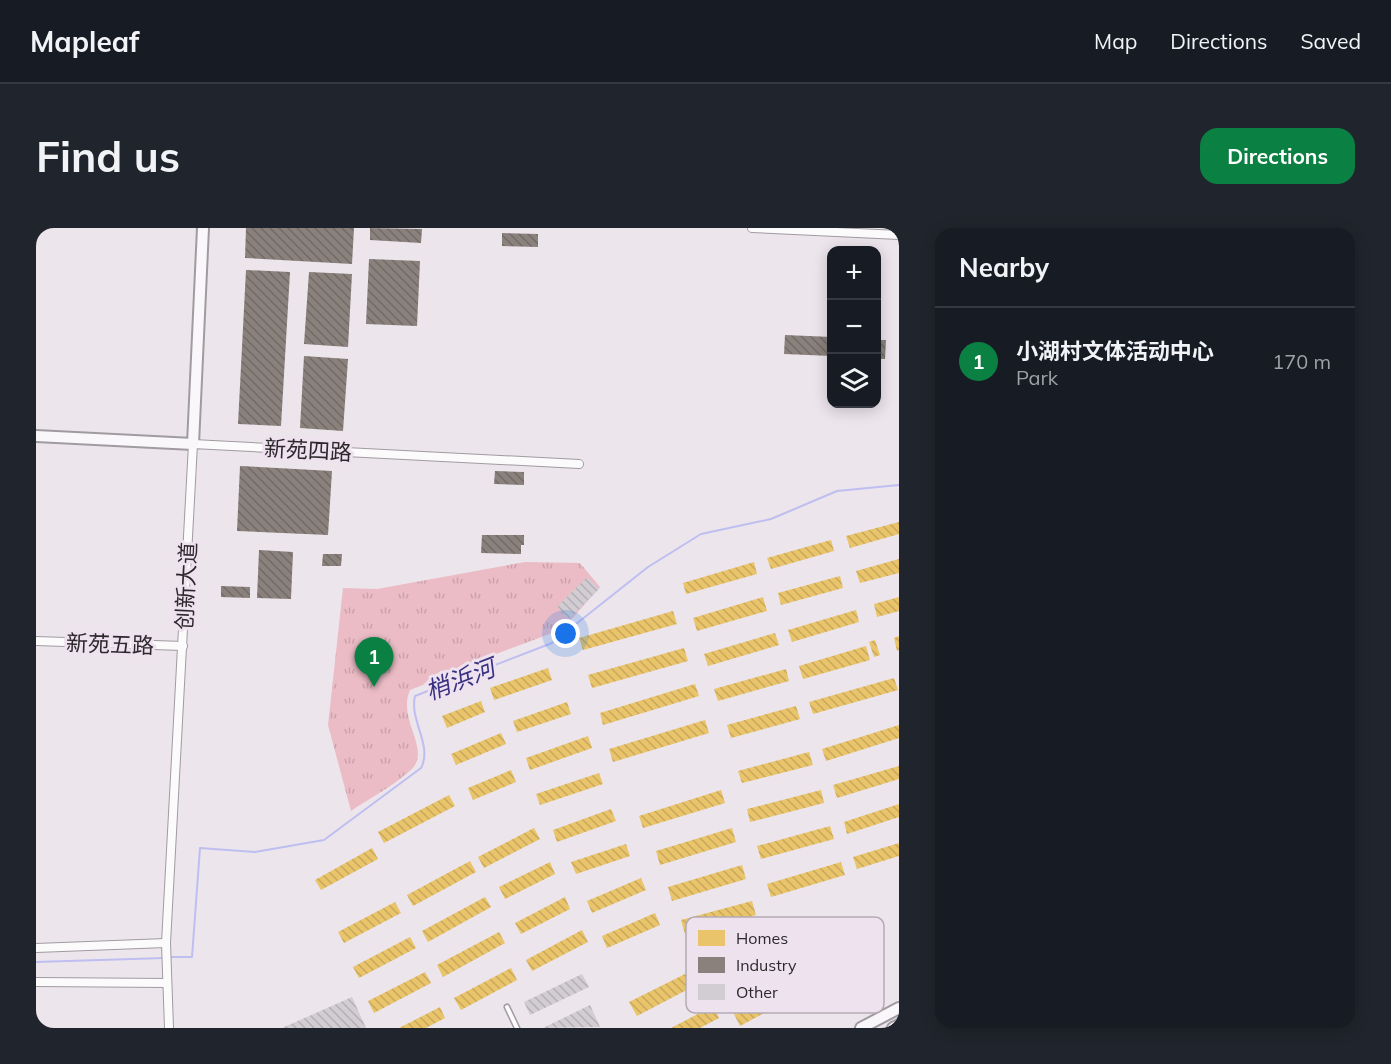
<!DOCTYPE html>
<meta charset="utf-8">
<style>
body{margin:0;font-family:Mulish,"Noto Sans SC",sans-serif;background:#20242c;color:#f1f3f6}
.controls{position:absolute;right:18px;top:18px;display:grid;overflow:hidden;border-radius:12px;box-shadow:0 3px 15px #0003}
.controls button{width:54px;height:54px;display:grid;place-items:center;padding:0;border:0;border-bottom:2px solid #363941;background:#171b24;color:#f1f3f6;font:30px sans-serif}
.you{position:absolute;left:530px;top:406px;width:21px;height:21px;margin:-15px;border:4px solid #fff;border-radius:50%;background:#1a73e8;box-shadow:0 0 0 9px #1a73e833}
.badge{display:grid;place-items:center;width:39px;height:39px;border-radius:50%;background:#0b8043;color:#fff;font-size:20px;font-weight:700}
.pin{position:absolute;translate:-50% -50px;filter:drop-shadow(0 2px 3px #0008)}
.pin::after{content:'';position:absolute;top:32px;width:21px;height:18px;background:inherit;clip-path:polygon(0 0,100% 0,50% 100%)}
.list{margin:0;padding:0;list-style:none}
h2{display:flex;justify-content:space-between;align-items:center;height:78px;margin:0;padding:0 24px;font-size:26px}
h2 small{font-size:20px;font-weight:400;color:#9ea1a6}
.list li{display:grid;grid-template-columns:39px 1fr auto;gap:18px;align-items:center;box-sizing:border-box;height:108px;padding:0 24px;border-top:2px solid #363941}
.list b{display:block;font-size:22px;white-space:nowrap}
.list p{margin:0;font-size:20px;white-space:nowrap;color:#9ea1a6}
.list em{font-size:20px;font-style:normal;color:#9ea1a6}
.icon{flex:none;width:33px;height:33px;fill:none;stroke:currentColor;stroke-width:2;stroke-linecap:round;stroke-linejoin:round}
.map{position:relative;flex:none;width:863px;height:800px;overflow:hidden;border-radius:18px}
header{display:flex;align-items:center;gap:36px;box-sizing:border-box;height:84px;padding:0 30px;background:#171b24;border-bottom:2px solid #363941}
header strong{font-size:28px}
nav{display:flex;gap:33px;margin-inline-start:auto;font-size:21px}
.intro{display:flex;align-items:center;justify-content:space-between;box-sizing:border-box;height:144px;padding:0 36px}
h1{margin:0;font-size:42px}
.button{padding:15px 27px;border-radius:18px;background:#0b8043;color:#fff;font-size:21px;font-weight:700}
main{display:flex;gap:36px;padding:0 36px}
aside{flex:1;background:#171b24;border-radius:18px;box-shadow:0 3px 15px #0003}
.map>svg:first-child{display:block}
</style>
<header>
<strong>Mapleaf</strong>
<nav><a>Map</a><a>Directions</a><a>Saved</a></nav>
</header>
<div class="intro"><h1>Find us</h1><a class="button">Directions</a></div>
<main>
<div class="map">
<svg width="863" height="800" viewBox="0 0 863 800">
<defs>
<pattern id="park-tufts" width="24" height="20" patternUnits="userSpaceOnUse" patternTransform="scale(1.5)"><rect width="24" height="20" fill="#ebbcc6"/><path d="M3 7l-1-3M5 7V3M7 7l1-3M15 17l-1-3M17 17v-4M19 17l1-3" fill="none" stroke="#caa2aa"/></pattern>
<pattern id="homes-back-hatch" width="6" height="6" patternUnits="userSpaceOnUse" patternTransform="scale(1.5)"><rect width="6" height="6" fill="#e9c46a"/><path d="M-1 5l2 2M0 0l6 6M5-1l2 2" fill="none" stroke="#c8a85c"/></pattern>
<pattern id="industry-back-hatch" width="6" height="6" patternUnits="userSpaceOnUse" patternTransform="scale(1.5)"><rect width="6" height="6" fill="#8a817c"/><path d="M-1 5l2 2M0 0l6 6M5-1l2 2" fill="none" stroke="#716a66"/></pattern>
<pattern id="building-back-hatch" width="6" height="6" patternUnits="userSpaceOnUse" patternTransform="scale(1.5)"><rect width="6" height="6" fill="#d1cdd2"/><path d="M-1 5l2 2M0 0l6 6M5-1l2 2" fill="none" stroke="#b4b0b4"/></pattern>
</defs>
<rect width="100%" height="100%" fill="#ece5ec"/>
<path fill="url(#park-tufts)" d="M 489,334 L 544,335 L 564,359 L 527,401 L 393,451 L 387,457 L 374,462 C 361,491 395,521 376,541 C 359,557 334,570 315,583 L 292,497 L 307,360 L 341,361 Z"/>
<g fill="url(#homes-back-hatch)">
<path d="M 863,294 L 863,306 L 814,320 L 810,308 Z"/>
<path d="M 795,312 L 798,323 L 735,341 L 731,330 Z"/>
<path d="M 863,331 L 863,345 L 824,355 L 820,343 Z"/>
<path d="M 718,334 L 721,346 L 650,366 L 647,355 Z"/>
<path d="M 804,348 L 807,360 L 745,377 L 742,365 Z"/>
<path d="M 727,369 L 731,383 L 661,403 L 657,390 Z"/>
<path d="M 863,369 L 863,383 L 841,389 L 838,376 Z"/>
<path d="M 820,382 L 823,394 L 756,414 L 752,402 Z"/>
<path d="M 637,383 L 641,396 L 547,422 L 543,410 Z"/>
<path d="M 739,405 L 743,417 L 672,438 L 668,426 Z"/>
<path d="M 863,408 L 863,422 L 861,423 L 858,410 Z"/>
<path d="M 839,412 L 844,427 L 838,429 L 833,414 Z"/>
<path d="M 830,418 L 834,432 L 767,451 L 763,438 Z"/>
<path d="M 648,420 L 652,433 L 556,460 L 552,447 Z"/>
<path d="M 512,440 L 516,452 L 458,472 L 454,460 Z"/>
<path d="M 750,441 L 753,453 L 682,473 L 678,461 Z"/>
<path d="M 858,450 L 862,462 L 777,486 L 773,474 Z"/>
<path d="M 659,456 L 663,468 L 567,497 L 564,485 Z"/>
<path d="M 445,473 L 449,484 L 411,500 L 406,488 Z"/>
<path d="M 531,474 L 535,486 L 481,504 L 477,493 Z"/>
<path d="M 760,478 L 764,491 L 695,510 L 691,497 Z"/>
<path d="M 669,492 L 673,505 L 577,534 L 573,521 Z"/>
<path d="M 863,497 L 863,510 L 790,533 L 786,521 Z"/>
<path d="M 465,505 L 470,516 L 420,537 L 415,526 Z"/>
<path d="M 552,508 L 556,520 L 494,542 L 490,530 Z"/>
<path d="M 773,524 L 777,537 L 706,555 L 702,543 Z"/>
<path d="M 863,538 L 863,551 L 801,570 L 797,557 Z"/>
<path d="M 475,542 L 480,554 L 437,572 L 432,560 Z"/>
<path d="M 563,545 L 567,556 L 504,577 L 500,566 Z"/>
<path d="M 685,562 L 689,575 L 607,600 L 603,588 Z"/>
<path d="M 785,562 L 788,575 L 714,594 L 711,581 Z"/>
<path d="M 413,567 L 419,578 L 348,615 L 342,604 Z"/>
<path d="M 863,576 L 863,589 L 811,606 L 808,594 Z"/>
<path d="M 575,581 L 580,593 L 521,614 L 517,602 Z"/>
<path d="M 794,598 L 798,611 L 725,631 L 721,618 Z"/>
<path d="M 498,600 L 504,611 L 448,640 L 442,629 Z"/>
<path d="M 696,600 L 700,614 L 624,637 L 620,623 Z"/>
<path d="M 863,615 L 863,628 L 821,641 L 817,629 Z"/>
<path d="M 590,616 L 594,628 L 540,646 L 535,634 Z"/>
<path d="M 336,620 L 342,631 L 285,662 L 279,652 Z"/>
<path d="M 434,633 L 440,644 L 377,678 L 371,667 Z"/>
<path d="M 514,634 L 519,646 L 469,671 L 463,659 Z"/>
<path d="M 805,634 L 809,647 L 735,669 L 731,656 Z"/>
<path d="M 706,637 L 710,651 L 636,673 L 632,659 Z"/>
<path d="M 605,650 L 610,662 L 556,685 L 551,673 Z"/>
<path d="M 449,669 L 455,679 L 392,714 L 386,703 Z"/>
<path d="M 529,669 L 534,681 L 485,706 L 479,695 Z"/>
<path d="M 716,673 L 720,687 L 649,706 L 645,692 Z"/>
<path d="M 359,674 L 365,685 L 308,715 L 302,704 Z"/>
<path d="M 619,685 L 624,697 L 571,720 L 566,708 Z"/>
<path d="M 546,702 L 552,714 L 496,743 L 490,732 Z"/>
<path d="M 463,704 L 469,715 L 407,749 L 401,737 Z"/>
<path d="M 374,709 L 380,720 L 323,750 L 317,739 Z"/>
<path d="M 475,740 L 481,752 L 425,782 L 418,770 Z"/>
<path d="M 657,742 L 664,755 L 601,788 L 593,774 Z"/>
<path d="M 389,744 L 395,755 L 338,785 L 332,773 Z"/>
<path d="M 752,754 L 760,768 L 704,798 L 697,784 Z"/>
<path d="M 677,778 L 683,790 L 664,800 L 635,800 Z"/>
<path d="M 404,779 L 409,790 L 390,800 L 363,800 Z"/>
</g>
<g fill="url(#industry-back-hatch)">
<path d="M 210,0 L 318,0 L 316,36 L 209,30 Z"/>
<path d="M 334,0 L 386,1 L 385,15 L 334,12 Z"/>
<path d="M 466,5 L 502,6 L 502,19 L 466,18 Z"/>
<path d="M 333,31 L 384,33 L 381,98 L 330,96 Z"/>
<path d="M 210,42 L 254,44 L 245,198 L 202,196 Z"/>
<path d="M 273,44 L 316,46 L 312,119 L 268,116 Z"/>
<path d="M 749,107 L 796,109 L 796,128 L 748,126 Z"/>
<path d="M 840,112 L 850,112 L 849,131 L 840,131 Z"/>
<path d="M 268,128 L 312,131 L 307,203 L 264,200 Z"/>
<path d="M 204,238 L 296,243 L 292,307 L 201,303 Z"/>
<path d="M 459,243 L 488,244 L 488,257 L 458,256 Z"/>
<path d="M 446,307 L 488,307 L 488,317 L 485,317 L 485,326 L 445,325 Z"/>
<path d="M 223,322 L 257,324 L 255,371 L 221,370 Z"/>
<path d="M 287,326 L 306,326 L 305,338 L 286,338 Z"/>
<path d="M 185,358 L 214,359 L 214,370 L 185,369 Z"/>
</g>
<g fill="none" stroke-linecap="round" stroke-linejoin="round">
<g stroke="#bebef1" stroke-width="2">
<path d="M 134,729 L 156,729 L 164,620 L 219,624 L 288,612 L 385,540 C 397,518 373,492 379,468 L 516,415 L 612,339 L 665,306 L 735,291 L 801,263 L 863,257"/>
<path d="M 0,734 L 128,730"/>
</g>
</g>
<g fill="url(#building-back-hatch)">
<path d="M 551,349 L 563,361 L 533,391 L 521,379 Z"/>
<path d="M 546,746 L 553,759 L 494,787 L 488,774 Z"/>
<path d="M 316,769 L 330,800 L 246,800 Z"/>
<path d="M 554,777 L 564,799 L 507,800 Z"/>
</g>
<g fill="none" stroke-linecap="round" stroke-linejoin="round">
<g stroke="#a09ba0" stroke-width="7">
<path id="lane" d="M 471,779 L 481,800"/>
</g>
<g stroke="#a09ba0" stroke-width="10">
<g id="street">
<path d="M 716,0 L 863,7"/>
<path d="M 0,413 L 147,418"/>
<path d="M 0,720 L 130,715"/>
<path d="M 0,754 L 131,755"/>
<path d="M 133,800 L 130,715 L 157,216 L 543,236"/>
</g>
</g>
<g stroke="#a09ba0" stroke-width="14">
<g id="secondary">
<path d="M 0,208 L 157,216 L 167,0"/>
<path d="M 825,800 L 863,780"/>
<path d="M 857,800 L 863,797"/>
</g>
</g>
<use href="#lane" stroke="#fcfbfc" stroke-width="4"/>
<use href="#street" stroke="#fcfbfc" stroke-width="8"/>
<use href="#secondary" stroke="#f9f7f9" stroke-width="10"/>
</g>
<g text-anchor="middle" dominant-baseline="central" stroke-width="6" stroke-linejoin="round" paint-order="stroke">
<g font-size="22" fill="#2c282c" stroke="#efe2ef">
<text transform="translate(272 222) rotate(3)">新苑四路</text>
<text transform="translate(150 358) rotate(-87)">创新大道</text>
<text transform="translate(74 416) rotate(2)">新苑五路</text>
</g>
<g font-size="24" font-style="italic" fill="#393282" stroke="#efe2ef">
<text transform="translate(424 451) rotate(-21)">梢浜河</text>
</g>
</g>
<rect x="650" y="689" width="198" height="96" rx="9" fill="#efe2ef" stroke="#b4aab4" stroke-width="1.5"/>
<rect x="662" y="702" width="27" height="16" fill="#e9c46a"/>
<rect x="662" y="729" width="27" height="16" fill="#8a817c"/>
<rect x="662" y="756" width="27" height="16" fill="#d1cdd2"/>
<g font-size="16" fill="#2c282c">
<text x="700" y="716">Homes</text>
<text x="700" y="743">Industry</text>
<text x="700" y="770">Other</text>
</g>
</svg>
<div class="controls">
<button>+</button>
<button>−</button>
<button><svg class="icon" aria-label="layers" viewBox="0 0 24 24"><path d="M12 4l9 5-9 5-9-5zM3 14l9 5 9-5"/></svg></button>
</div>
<div class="you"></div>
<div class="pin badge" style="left:338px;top:459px">1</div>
</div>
<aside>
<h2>Nearby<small></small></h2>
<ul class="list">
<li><span class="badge">1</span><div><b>小湖村文体活动中心</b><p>Park</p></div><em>170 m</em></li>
</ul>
</aside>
</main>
